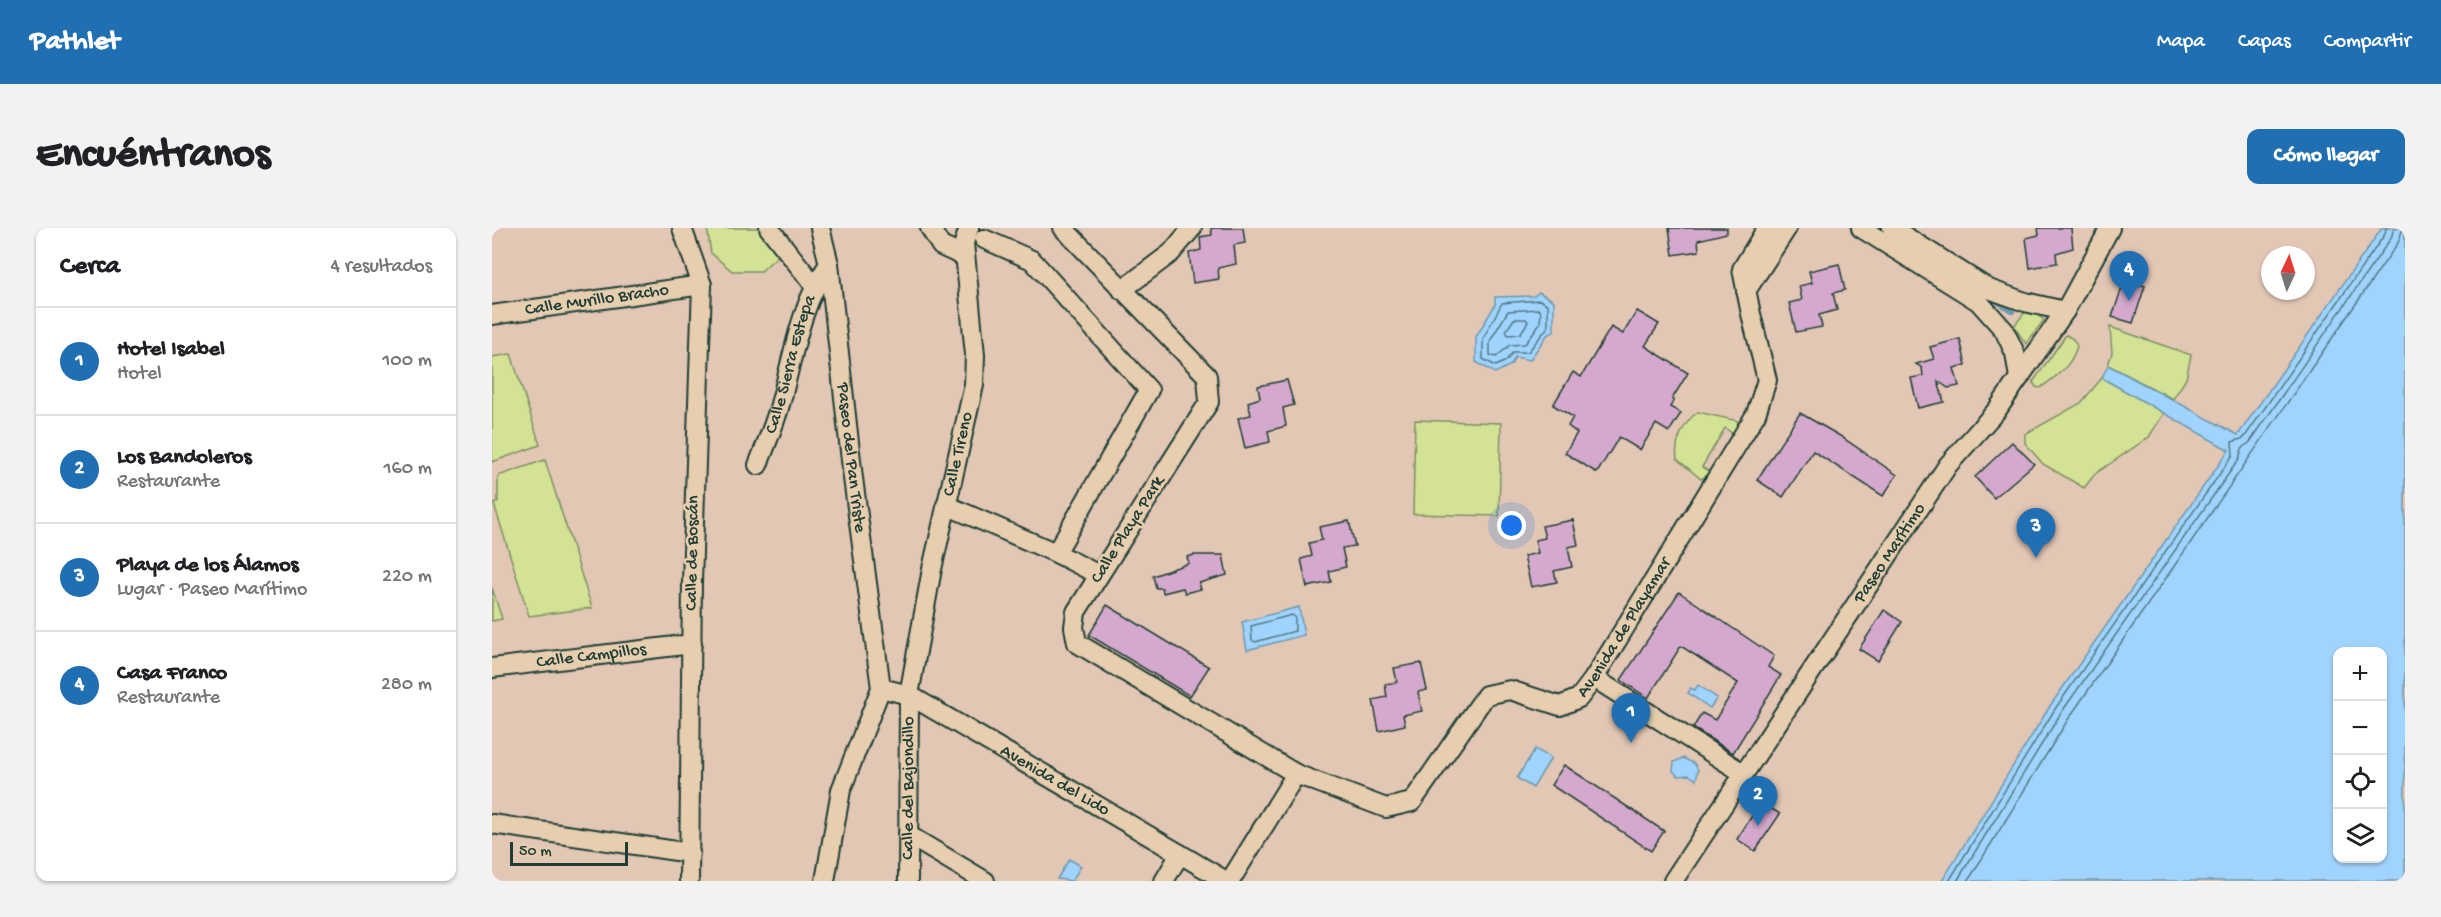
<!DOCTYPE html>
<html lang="es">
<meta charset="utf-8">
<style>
body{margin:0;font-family:"Gochi Hand",sans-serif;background:#f2f2f2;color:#202124}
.controls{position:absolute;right:18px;bottom:18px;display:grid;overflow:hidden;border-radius:12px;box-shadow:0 2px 4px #0004}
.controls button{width:54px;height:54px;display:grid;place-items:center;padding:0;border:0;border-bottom:2px solid #e0e0e0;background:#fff;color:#202124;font:30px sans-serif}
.compass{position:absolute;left:1769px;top:18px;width:54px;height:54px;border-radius:50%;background:#fff;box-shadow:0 2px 4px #0004;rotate:4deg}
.scale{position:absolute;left:18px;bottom:15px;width:118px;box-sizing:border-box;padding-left:6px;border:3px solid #1f3d34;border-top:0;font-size:16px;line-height:21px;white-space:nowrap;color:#1f3d34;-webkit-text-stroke:4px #e7ceaf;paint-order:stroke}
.you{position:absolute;left:1020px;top:298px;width:21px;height:21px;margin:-15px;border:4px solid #fff;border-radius:50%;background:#1a73e8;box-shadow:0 0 0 9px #1a73e833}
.badge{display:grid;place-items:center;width:39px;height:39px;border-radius:50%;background:#1f6fb2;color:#fff;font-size:20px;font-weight:700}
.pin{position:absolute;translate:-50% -50px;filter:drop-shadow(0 2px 3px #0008)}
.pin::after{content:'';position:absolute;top:32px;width:21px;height:18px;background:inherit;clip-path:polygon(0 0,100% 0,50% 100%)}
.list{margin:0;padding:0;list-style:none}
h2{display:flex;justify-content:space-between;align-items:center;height:78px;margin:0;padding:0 24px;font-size:26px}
h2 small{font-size:20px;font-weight:400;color:#757577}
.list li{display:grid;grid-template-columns:39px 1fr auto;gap:18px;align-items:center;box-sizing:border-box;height:108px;padding:0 24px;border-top:2px solid #e0e0e0}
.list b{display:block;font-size:22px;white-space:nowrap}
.list p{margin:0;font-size:20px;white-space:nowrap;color:#757577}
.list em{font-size:20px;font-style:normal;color:#757577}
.icon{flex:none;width:33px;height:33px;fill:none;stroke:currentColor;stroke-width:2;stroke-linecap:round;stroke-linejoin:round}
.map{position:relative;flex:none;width:1913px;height:653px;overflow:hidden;border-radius:12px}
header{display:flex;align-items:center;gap:36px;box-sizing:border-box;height:84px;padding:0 30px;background:#1f6fb2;color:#fff}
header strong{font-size:28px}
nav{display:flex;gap:33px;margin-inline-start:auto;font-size:21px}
.intro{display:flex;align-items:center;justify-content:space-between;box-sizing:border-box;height:144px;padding:0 36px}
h1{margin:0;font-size:42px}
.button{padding:15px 27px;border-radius:12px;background:#1f6fb2;color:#fff;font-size:21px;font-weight:700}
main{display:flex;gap:36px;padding:0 36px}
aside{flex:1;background:#fff;border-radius:12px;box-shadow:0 2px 4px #0004}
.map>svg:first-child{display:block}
</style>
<header>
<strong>Pathlet</strong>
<nav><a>Mapa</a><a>Capas</a><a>Compartir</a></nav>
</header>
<div class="intro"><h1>Encuéntranos</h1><a class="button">Cómo llegar</a></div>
<main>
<aside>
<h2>Cerca<small>4 resultados</small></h2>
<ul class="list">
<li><span class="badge">1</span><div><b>Hotel Isabel</b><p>Hotel</p></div><em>100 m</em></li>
<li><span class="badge">2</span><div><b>Los Bandoleros</b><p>Restaurante</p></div><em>160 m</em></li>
<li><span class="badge">3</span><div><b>Playa de los Álamos</b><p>Lugar · Paseo Marítimo</p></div><em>220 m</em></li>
<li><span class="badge">4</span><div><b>Casa Franco</b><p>Restaurante</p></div><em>280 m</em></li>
</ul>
</aside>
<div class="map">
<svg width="1913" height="653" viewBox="0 0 1913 653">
<rect width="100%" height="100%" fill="#e3c7b5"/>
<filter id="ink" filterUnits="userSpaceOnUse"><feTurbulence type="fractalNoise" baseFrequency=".0167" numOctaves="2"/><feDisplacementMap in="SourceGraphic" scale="12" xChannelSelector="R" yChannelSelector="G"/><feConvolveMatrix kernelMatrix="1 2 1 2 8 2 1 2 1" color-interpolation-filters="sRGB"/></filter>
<g filter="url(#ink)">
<g fill="#d4e295" stroke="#7a9064" stroke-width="1.5">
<path d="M 215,0 L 270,0 L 290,24 L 269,43 L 240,43 L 219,25 Z"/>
<path d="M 1533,84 L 1545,87 L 1552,92 L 1534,116 L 1522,98 Z"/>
<path d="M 1618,99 L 1699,127 L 1694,151 L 1681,171 L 1616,137 L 1620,125 Z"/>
<path d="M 1574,107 L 1581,111 L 1585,118 C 1579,139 1565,148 1548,160 L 1544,159 L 1541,154 Z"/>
<path d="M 19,126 L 48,217 L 0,234 L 0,129 Z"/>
<path d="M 1610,150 L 1672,185 L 1657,209 L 1603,246 L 1592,260 L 1551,236 L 1533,215 L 1533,206 L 1589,175 Z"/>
<path d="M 1206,184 L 1246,193 L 1244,208 L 1233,200 L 1210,239 L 1219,245 L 1209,251 L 1185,231 C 1182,214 1192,194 1206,184 Z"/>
<path d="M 923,192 L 1009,195 L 1007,288 L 921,286 Z"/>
<path d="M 53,232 L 100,380 L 37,388 L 2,276 L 6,274 L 6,248 Z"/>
<path d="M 0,360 L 10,391 L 0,393 Z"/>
</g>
<g fill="#a0d4fe" stroke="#6c98ad" stroke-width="1.5" fill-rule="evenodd">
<path d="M 1890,0 L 1913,0 L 1913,653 L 1450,653 L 1558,478 L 1737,222 L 1610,150 L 1616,137 L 1746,207 ZM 1846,424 L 1890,424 L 1890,630 L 1846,630 Z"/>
<path d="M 1047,64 L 1062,73 L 1062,104 L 1055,107 L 1038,132 L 1023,129 L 1019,137 L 1003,145 L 984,134 L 984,109 L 1003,77 L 1003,69 L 1042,68 Z"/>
<path d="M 807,379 L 812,407 L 755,422 L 750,394 Z"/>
<path d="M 1206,457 L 1225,470 L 1218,480 L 1196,465 L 1199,460 L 1203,462 Z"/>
<path d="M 1043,521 L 1059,530 L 1041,560 L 1025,550 Z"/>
<path d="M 1191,530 L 1203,536 L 1206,542 L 1204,552 L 1197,547 L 1186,548 L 1181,543 L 1182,534 Z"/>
<path d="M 577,631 L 589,638 L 580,653 L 565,651 Z"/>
</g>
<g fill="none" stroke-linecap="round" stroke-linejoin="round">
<g stroke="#537985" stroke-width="1.5">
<path d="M 1048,72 L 1056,77 L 1056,99 L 1036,124 L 1021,124 L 1014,133 L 1004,138 L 991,131 L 991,111 L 1010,75 Z"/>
<path d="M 1046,81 L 1049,84 L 1048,95 L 1033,116 L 1018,117 L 1004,129 L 998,127 L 998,113 L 1016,83 Z"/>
<path d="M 1022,91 L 1034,91 L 1036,94 L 1028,106 L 1016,107 L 1014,103 Z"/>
<path d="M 800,387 L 803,389 L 803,403 L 763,414 L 760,412 L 759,398 Z"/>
<path d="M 1457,653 L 1563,481 L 1741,227 L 1740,214 L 1752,210 L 1893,6 L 1894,0"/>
<path d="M 1465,653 L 1569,485 L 1747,231 L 1750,221 L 1758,214 L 1899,10 L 1902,0"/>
<path d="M 1476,653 L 1577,490 L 1906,15 L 1911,0"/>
</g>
<g stroke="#6c98ad" stroke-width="4.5">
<path d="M 1386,0 L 1397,6"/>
<path d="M 1501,71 L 1521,84"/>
</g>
</g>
<g fill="#d4a9cd" stroke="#1f3d34" stroke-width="1.5">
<path d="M 719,0 L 751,0 L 753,15 L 742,17 L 744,36 L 726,40 L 727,51 L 701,55 L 697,25 L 709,22 L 708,9 L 720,7 Z"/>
<path d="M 1177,0 L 1235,0 L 1235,5 L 1206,12 L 1207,23 L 1181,27 Z"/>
<path d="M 1546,0 L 1579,0 L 1581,20 L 1564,25 L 1565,35 L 1538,40 L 1534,10 L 1547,7 Z"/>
<path d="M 1347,36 L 1353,62 L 1341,65 L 1345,82 L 1327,87 L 1330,99 L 1304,104 L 1297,75 L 1310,72 L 1307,58 L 1320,55 L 1317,43 Z"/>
<path d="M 1633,51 L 1653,58 L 1641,95 L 1620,89 Z"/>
<path d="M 1145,83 L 1167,96 L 1153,118 L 1196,145 L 1180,171 L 1182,172 L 1178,179 L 1189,185 L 1177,204 L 1164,196 L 1148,222 L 1127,209 L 1105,245 L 1073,225 L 1085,205 L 1076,198 L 1081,189 L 1061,177 L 1081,144 L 1089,149 L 1119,99 L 1131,106 Z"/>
<path d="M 1468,111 L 1474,137 L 1462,140 L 1467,158 L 1456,160 L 1446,153 L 1452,174 L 1426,180 L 1419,150 L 1431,148 L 1430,140 L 1424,136 L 1442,131 L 1438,119 Z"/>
<path d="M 795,152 L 802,177 L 791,180 L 794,198 L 776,203 L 778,214 L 753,220 L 746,190 L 759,187 L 756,174 L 768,170 L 766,158 Z"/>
<path d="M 1308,185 L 1348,208 L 1405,247 L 1391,268 L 1321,223 L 1291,269 L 1265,252 Z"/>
<path d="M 1520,214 L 1542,236 L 1502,270 L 1483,249 Z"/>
<path d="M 1081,292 L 1086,317 L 1076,319 L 1080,339 L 1062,343 L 1065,354 L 1039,359 L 1032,328 L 1046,325 L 1043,312 L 1053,310 L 1050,298 Z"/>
<path d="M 857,293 L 863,318 L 850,320 L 854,339 L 837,343 L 839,354 L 815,359 L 809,331 L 820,328 L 817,315 L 830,312 L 827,299 Z"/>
<path d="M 702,327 L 731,327 L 735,347 L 707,355 L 709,361 L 693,365 L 691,360 L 671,365 L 670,360 L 664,360 L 661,348 L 697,335 L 695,329 Z"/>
<path d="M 1187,364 L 1282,428 L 1276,439 L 1289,447 L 1241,525 L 1201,500 L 1210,485 L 1223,492 L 1246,455 L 1189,418 L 1156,470 L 1129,452 Z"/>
<path d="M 615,377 L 717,439 L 698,468 L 597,407 Z"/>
<path d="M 1392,382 L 1410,394 L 1386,433 L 1367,421 Z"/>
<path d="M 929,435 L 935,462 L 926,464 L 930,483 L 911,487 L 913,497 L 887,503 L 881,472 L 895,469 L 893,456 L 905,454 L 902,440 Z"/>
<path d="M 1072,537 L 1172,603 L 1159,623 L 1059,557 Z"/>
<path d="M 1269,574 L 1288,586 L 1263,623 L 1245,611 Z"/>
</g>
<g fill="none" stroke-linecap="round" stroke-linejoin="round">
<g stroke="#1f3d34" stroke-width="22">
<g id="street">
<path d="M 190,0 L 210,57 L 200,354 L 197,653"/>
<path d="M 277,0 L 322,57"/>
<path id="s1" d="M 328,0 L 337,36 L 361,250 L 389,460 L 349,562 L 333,653"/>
<path d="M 438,0 L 449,18 L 473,29"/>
<path d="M 571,0 L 715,148 L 717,174 L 584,384 L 582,399 L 585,415 L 804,546"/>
<path d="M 1369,0 L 1486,73 L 1512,102 L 1523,125 L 1527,150"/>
<path d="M 1400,0 L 1497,61 L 1533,74 L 1573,83"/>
<path d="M 492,11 L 540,32 L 657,162 L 564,325 L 607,347"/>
<path d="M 630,62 L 679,25 L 700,0"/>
<path d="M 1254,63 L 1295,0"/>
<path id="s2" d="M 0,87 L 210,57"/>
<path id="s3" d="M 266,237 C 273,219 281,200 287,180 C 301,132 307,78 337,36"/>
<path d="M 454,277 L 564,325"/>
<path id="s4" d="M 0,440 L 200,416"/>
<path d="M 1102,450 L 1251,545"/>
<path id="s5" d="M 389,460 L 417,467 L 734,653"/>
<path d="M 0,596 L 198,625"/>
<path d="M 416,607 L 493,653"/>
<path id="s6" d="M 416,653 L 417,467 L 440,341 L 482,157 L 483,127 L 472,15 L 477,0"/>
<path d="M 672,653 L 688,626"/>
<path id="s7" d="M 738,653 L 804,546 L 894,580 L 920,574 L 994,467 L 1018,462 L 1068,478 L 1087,470 L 1102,450 L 1264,186 L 1275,152 L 1259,86 L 1250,41 L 1275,0"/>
<path id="s8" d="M 1181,653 L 1456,237 L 1505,182 L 1573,83 L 1618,0"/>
</g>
</g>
<use href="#street" stroke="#e7ceaf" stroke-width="18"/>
</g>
</g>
<g text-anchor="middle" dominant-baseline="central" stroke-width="5" stroke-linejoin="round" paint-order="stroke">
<g font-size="18" fill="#1f3d34" stroke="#e7ceaf">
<text stroke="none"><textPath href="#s2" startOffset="106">Calle Murillo Bracho</textPath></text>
<text stroke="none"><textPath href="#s3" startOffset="106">Calle Sierra Estepa</textPath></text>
<text stroke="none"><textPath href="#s6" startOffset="432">Calle Tireno</textPath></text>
<text stroke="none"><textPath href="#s1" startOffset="232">Paseo del Pan Triste</textPath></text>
<text transform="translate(636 302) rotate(-58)">Calle Playa Park</text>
<text stroke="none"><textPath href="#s8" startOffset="393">Paseo Marítimo</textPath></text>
<text transform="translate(201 325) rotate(-89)">Calle de Boscán</text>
<text stroke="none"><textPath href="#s7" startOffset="560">Avenida de Playamar</textPath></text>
<text stroke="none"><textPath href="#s4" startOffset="100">Calle Campillos</textPath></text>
<text stroke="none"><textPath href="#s5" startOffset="198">Avenida del Lido</textPath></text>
<text stroke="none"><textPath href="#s6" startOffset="93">Calle del Bajondillo</textPath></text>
</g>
</g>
</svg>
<div class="controls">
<button>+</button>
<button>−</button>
<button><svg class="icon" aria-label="locate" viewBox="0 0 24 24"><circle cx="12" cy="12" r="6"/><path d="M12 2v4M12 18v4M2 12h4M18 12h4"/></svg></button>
<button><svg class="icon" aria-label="layers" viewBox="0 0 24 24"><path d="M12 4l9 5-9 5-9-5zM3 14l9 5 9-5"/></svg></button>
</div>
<svg class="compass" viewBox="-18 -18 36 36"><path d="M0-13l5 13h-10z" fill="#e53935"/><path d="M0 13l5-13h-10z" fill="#757577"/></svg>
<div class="scale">50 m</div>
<div class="you"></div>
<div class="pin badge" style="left:1139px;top:515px">1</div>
<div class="pin badge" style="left:1266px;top:598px">2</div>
<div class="pin badge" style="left:1544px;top:330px">3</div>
<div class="pin badge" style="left:1637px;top:73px">4</div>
</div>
</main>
